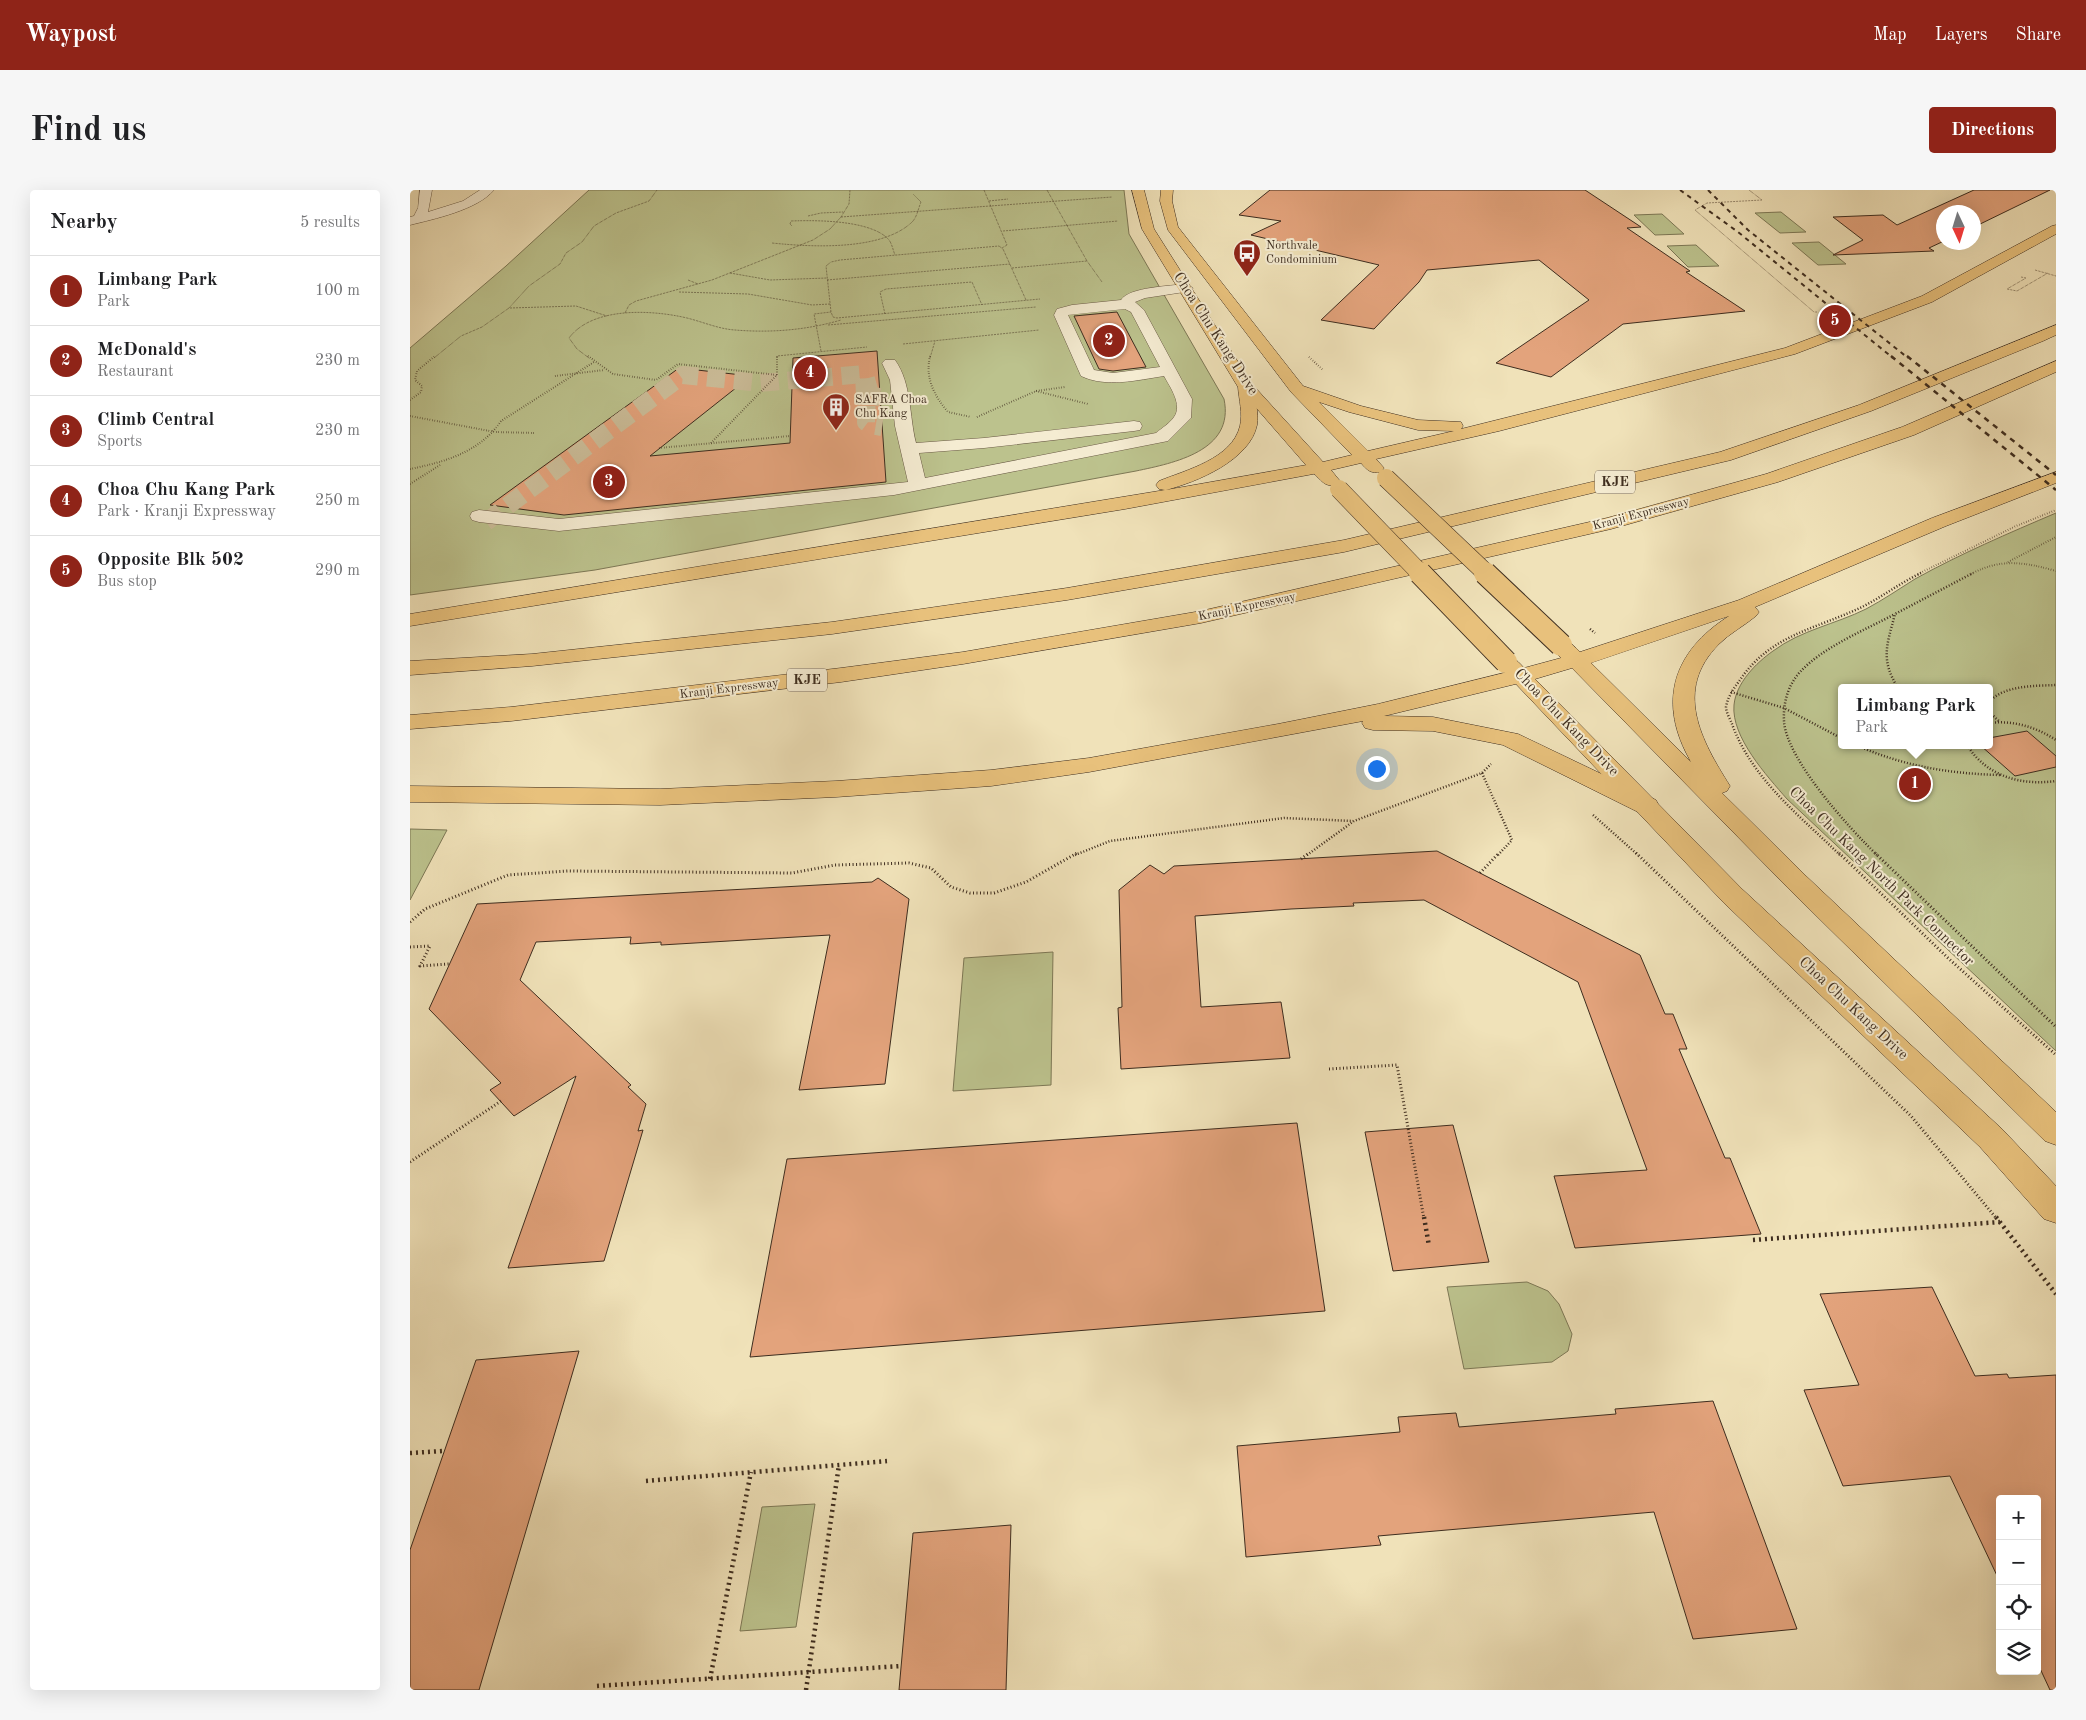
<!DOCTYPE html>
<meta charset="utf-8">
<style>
body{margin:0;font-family:"Old Standard TT",serif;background:#f6f6f6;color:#202124}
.controls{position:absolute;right:15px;bottom:15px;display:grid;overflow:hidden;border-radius:5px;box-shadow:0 5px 20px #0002}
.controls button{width:45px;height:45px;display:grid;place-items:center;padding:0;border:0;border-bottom:1px solid #e0e0e0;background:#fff;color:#202124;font:25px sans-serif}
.compass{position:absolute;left:1526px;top:15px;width:45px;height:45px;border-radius:50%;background:#fff;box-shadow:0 5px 20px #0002;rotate:176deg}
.you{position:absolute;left:966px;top:578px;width:18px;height:18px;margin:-12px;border:4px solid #fff;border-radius:50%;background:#1a73e8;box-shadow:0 0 0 8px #1a73e833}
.badge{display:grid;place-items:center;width:32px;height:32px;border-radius:50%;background:#8f2418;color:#fff;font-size:16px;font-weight:700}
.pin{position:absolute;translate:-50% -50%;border:2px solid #fff;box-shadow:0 1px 5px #0006}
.popup{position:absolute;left:1428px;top:494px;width:155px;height:65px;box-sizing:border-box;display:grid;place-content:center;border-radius:5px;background:#fff;filter:drop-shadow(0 1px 4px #0005);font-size:16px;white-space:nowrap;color:#757577}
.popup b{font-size:19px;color:#202124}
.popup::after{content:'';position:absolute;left:50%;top:100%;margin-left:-10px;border:10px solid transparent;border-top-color:#fff}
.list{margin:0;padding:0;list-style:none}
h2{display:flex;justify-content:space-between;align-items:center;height:65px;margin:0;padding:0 20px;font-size:21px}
h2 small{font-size:16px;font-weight:400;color:#757577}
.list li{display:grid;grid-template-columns:32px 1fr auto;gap:15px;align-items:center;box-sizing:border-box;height:70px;padding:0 20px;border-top:1px solid #e0e0e0}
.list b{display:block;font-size:19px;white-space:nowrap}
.list p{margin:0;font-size:16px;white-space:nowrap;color:#757577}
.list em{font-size:16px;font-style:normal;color:#757577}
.icon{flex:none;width:28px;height:28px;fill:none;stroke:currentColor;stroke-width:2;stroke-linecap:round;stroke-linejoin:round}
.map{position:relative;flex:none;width:1646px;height:1500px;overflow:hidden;border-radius:5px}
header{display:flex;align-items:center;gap:30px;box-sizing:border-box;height:70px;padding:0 25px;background:#8f2418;color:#fff}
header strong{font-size:24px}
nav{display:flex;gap:28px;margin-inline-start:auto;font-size:18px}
.intro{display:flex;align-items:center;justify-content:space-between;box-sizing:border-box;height:120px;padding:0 30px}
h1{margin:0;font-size:35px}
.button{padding:12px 22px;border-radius:5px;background:#8f2418;color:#fff;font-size:18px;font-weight:700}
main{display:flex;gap:30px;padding:0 30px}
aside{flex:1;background:#fff;border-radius:5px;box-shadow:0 5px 20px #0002}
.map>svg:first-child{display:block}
</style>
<header>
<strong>Waypost</strong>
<nav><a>Map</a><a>Layers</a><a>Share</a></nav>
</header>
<div class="intro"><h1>Find us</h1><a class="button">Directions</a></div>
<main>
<aside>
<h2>Nearby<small>5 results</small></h2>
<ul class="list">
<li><span class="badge">1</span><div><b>Limbang Park</b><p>Park</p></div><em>100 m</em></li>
<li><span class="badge">2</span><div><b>McDonald's</b><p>Restaurant</p></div><em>230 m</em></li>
<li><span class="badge">3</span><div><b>Climb Central</b><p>Sports</p></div><em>230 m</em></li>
<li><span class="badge">4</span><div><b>Choa Chu Kang Park</b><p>Park · Kranji Expressway</p></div><em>250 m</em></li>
<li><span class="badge">5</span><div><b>Opposite Blk 502</b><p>Bus stop</p></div><em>290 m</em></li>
</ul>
</aside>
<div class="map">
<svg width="1646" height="1500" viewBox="0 0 1646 1500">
<rect width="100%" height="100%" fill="#f0e2b9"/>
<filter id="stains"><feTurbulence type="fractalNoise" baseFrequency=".004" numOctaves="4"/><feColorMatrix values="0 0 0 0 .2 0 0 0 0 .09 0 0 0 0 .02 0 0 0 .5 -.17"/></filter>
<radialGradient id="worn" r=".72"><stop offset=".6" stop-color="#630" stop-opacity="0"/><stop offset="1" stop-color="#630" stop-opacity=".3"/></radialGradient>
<g fill="#bcc28d" stroke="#7d7856" fill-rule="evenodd">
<path d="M 179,0 L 714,0 L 719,44 L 814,209 C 825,261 764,273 726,281 L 185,380 L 0,405 L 0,158 L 96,76 Z"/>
<path d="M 1371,22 L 1396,42 L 1370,43 L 1345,23 Z"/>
<path d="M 1252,24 L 1274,44 L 1245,45 L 1224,25 Z"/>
<path d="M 1409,52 L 1436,74 L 1408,75 L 1382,53 Z"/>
<path d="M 1286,55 L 1309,76 L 1278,77 L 1257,56 Z"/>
<path d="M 1646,323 L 1646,861 L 1377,609 C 1357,586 1321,547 1324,515 C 1326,493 1346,473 1363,461 C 1391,440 1426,434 1456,419 C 1473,410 1489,399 1505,389 C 1550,364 1599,343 1646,323 ZM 1431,498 L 1579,498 L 1579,555 L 1431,555 Z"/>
<path d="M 0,639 L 37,640 L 0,710 Z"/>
<path d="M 643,762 L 641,895 L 543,901 L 554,768 Z"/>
<path d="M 1117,1092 L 1138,1101 L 1149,1114 L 1162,1144 L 1158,1161 L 1142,1172 L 1054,1179 L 1037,1097 Z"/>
<path d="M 405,1314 L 386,1437 L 330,1441 L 352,1317 Z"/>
</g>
<g fill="#e3a37c" stroke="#3e2d1f">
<path d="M 860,0 L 1175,0 L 1231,37 L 1217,38 L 1280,81 L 1276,82 L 1335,121 L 1213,134 L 1141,187 L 1086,173 L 1179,110 L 1129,70 L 1017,80 L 1009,92 L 964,139 L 911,130 L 969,75 L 841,45 L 871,31 L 829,25 Z"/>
<path d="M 1564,0 L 1640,0 L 1564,37 L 1564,22 L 1534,22 L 1534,51 L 1519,58 L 1524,61 L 1423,65 L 1453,50 L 1423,27 L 1473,25 L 1487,35 Z"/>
<path d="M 707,122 L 736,177 L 703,181 L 689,179 L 664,126 Z"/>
<path d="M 467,161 L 476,292 L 154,325 L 80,315 L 269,178 L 341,186 L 240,266 L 380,253 L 383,168 Z"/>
<path d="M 1617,541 L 1646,566 L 1646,577 L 1605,586 L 1570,555 L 1579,555 L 1579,548 Z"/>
<path d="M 1027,661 L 1230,765 L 1255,824 L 1263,824 L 1277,859 L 1269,859 L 1315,968 L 1320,968 L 1351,1044 L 1165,1058 L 1144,986 L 1237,980 L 1168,792 L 1014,710 L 943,713 L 944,716 L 881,719 L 785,726 L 791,817 L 871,812 L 880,868 L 711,879 L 708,818 L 712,817 L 709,700 L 740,675 L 754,684 L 764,676 Z"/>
<path d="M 468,688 L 499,709 L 475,894 L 389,900 L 420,745 L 251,755 L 251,752 L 220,754 L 221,747 L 126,752 L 110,790 L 221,895 L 218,897 L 236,914 L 228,941 L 233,940 L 194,1071 L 98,1078 L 166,886 L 104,926 L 80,900 L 91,893 L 19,819 L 67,714 L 462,692 Z"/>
<path d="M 887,933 L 915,1121 L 340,1167 L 377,969 Z"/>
<path d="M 1043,935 L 1079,1072 L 983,1081 L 955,942 Z"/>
<path d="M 1522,1097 L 1565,1186 L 1597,1184 L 1599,1188 L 1646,1185 L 1646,1500 L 1640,1500 L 1627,1472 L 1627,1309 L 1590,1309 L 1590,1392 L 1540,1286 L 1433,1296 L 1394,1200 L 1449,1195 L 1410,1104 Z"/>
<path d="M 169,1161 L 69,1500 L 0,1500 L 0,1360 L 66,1170 Z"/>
<path d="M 1303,1211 L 1387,1439 L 1283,1449 L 1244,1322 L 968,1346 L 971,1355 L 836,1367 L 827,1256 L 990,1242 L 988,1227 L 1046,1223 L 1049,1237 L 1206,1224 L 1205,1219 Z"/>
<path d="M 601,1335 L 596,1500 L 489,1500 L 503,1343 Z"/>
</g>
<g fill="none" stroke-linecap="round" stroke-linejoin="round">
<g stroke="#ccbe9a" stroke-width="18" stroke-dasharray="18 9" stroke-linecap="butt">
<path d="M 467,195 L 460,197 L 457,201 L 456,232 L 460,235 L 472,237"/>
<path d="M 76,332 L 273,185 L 350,193 L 454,184 L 455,205 L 470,207"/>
</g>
<g stroke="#6a5a46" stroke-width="1">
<g id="minor">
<path d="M 10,0 L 22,0 L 18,22 L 53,11 L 70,0 L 84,0 C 67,20 24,29 0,35 L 0,27 L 4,26 L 8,18 Z"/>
<path d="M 776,94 L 783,98 L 781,101 L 735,108 L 725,112 L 734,120 L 782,209 L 781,228 L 758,251 L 484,305 L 149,341 L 69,332 L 62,330 L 60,326 L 62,322 L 69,320 L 149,329 L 498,292 L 485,236 L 480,190 L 472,173 L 475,170 L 485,170 C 502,194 499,226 506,253 L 574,248 L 724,231 L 730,232 L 732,236 L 730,240 L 724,241 L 574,258 L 509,263 L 515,288 L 746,243 C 752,238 760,233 764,227 C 773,215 760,197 754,186 C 728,190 696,198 671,186 L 644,125 L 647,119 L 662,115 L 711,110 C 719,97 761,96 776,94 ZM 715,119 L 721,122 L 750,177 L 703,183 L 684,180 L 658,125 Z"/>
</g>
</g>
<g stroke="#3e2d1f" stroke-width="1">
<g id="major">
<path d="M 722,0 L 734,0 L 744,39 L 842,194 L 913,272 L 942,265 L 881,202 L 758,40 L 750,11 L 751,0 L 763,0 L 762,11 L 768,37 L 893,196 L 951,216 L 1008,230 L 1051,232 L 1053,236 L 1051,239 L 1375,158 L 1512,106 L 1642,36 L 1646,35 L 1646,44 L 1522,112 L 1385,164 L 1089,241 L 966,269 L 974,278 L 971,282 C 961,284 957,280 951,273 L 921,280 L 930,291 L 927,295 C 914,298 911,289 902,282 L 828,197 L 732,39 ZM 909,212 L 939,222 L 1008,240 L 1044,241 L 958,261 Z"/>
<path d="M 1646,282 L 1646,293 L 1536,336 L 1345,417 L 1349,422 L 1346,426 C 1334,436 1320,443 1309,454 C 1263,500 1291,550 1320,596 L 1317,601 L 1312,603 L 1396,686 L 1646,922 L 1646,955 L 1635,951 L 1378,698 L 1162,478 L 1125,489 L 1332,699 L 1592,939 L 1646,996 L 1646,1033 L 1634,1029 L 1570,957 L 1314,713 L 1085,472 L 1088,467 C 1101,464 1106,469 1114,478 L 1151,468 L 1140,455 L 1143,450 C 1156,447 1161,453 1170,462 L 1329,410 L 1522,328 ZM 1319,426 C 1262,462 1247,513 1281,572 L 1181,473 Z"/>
</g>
</g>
<g stroke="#3e2d1f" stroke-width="1">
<g id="highway">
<path d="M 1646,135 L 1646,145 L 1633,151 L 1461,221 L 1321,270 L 934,362 L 657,410 L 422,444 L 122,476 L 0,485 L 0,471 L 122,464 L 422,432 L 657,398 L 934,350 L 1310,262 L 1449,215 Z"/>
<path d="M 1646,171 L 1646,182 L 1504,245 L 1368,292 L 1201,339 L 791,433 L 553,474 L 431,492 L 101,531 L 0,539 L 0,525 L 101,517 L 431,478 L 553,462 L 791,421 L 1197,328 L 1356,284 L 1492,237 Z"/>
<path d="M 836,192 L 842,194 L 844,197 C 845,210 849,223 847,235 C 840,270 787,292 756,300 L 908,273 L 914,274 L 917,278 L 914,282 L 715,319 L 0,436 L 0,424 L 755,300 L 749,299 L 746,295 L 749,291 C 776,280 822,269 830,236 C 833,223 829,210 828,197 L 830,194 Z"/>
<path d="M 1110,479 L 1118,481 L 1121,486 L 1118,491 L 974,526 L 1023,527 L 1108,544 L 1246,610 L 1249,616 L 1246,622 L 1237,624 L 1228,622 L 1093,555 L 1023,541 L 963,540 L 955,538 L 952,533 L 953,531 L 679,582 L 581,596 L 426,607 L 250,615 L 0,612 L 0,596 L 250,599 L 426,591 L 581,580 L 679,568 L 868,534 L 968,514 Z"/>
</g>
</g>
<g stroke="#3e2d1f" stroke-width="1" stroke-dasharray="0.5 1" stroke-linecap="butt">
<path d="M 574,0 L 597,55 L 592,58"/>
<path d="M 637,0 L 677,71 L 692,92"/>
<path d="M 1339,0 L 1352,10 L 1297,13 L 1285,20 L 1404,122 L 1407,122"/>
<path d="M 579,11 L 598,9"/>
<path d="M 398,26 L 411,23 L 433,22"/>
<path d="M 431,27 L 702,7"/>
<path d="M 382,36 L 380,34 L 381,31 C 406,30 462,30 479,50 C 482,54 483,60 485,65"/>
<path d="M 593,41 L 708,31"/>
<path d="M 362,53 C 401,57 470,61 501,33 C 507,28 508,19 511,12 L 503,4"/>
<path d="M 602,78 L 677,71"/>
<path d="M 1625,80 L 1646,86"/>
<path d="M 320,83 L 360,90 L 417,88"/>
<path d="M 1611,87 L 1616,88 L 1597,99 L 1607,101 L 1638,83"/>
<path d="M 278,90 L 288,94"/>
<path d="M 417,90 L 600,74"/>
<path d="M 269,102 L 338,104 L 402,115 L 420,114"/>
<path d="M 616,110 L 593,59 L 589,56 L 430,70 L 421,72 L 416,76 L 421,122 L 423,127 L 427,128 L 630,109"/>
<path d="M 100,118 L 166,116 L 197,126"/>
<path d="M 215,123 L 219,115 L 226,111 L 302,90 L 403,50 L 420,39 L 431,27 L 439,14 L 440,0"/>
<path d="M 475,124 L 470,102 L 476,99 L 562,92 L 572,115"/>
<path d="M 418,135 L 626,117"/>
<path d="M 493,154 L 629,140"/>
<path d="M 411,161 L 404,124 L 421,122"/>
<path d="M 24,168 L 51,146 L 72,137 L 99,118 L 119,96 L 150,74 L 156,63 L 172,52 L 184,36 L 206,23 L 239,11 L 247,0"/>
<path d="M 179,168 L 167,159 L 159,148 C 183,116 243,120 277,128 C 293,132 309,139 325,140 C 361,143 397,140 431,130"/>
<path d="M 367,168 L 367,166 L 457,157"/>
<path d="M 520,168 L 525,151"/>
</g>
<g stroke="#3e2d1f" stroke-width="2" stroke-dasharray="0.5 2" stroke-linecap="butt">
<path d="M 178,166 L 203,184 L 246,190 L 268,174 L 367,185"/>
<path d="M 520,166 C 515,189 524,205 538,222 L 561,227"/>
<path d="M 899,167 L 913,180"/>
<path d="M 145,186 L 194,180"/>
<path d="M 626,201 L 678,214"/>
<path d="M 0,210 L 11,202 L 12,196 L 5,190 L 7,181 L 25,166"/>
<path d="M 0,226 L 85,242 L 124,243"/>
<path d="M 567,227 L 626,201 L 655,197"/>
<path d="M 301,253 L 367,185 L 367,166"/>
<path d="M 249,258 L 380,246"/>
<path d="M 0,279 C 35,272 70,262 91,231 L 184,172"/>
<path d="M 0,294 L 30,275"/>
<path d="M 1598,372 L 1646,347"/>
<path d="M 1508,384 L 1606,336 L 1646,320"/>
<path d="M 1561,384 C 1591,368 1614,372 1646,381"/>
</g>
<g stroke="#3e2d1f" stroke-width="2.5" stroke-dasharray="1 2" stroke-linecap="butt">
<path d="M 1488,498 C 1470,469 1477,455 1485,424 L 1563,383"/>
<path d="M 1321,502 L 1374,518 L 1431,548"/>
<path d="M 1579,512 C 1594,495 1625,496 1646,495"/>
<path d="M 1579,522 L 1590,532"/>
<path d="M 1431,524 L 1431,529"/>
<path d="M 1579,533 C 1603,530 1626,537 1646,550"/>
<path d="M 1446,555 C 1493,576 1540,584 1592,585"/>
<path d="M 1557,555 C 1576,586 1611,596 1646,591"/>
<path d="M 1072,583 L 1102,650 L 1088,665"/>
<path d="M 1183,625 L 1228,665"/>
<path d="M 665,665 L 700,651 L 874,628 L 943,631"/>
<path d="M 897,665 L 944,631 L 1072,583 L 1081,574"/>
<path d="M 1430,665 C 1390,626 1342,589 1322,534 C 1320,529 1316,522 1316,517 C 1318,506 1324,498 1330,490 C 1360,445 1406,439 1452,417 C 1472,407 1490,393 1511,383"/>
<path d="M 1467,665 C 1440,639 1376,569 1374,531 C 1373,513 1378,495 1390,482 C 1413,457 1455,440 1485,424"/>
</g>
<g stroke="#3e2d1f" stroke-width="3" stroke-dasharray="1 2.5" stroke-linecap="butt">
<path d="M 1226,663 L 1501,926 L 1587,1029"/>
<path d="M 1429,663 L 1538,768 L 1646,865"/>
<path d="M 1465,663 L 1646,837"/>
<path d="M 891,669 L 899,663"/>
<path d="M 1070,683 L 1089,663"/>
<path d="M 0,732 L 15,719 L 98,685 L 158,681 L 382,683 L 425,675 L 499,673 L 521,678 L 541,697 L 560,703 L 584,703 L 616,692 L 667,663"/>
<path d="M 0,757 L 20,756 L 10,776 L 39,774"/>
<path d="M 919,879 L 987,875 L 1014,1029"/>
<path d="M 0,972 L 91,911"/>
</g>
<g stroke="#3e2d1f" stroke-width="4.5" stroke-dasharray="2 4" stroke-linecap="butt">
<path d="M 1014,1027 L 1019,1056"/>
<path d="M 1586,1027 L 1646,1104"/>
<path d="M 1343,1050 L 1590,1032"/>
<path d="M 0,1263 L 34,1261"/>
<path d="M 236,1291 L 477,1271"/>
<path d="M 300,1489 L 341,1282"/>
<path d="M 187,1496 L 491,1476"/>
<path d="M 396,1500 L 429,1275"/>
</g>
<use href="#minor" fill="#f5ecd2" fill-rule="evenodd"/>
<use href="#major" fill="#e8c17c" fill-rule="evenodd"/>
<use href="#highway" fill="#e8c17c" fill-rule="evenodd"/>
<g stroke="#3e2d1f" stroke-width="2" stroke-dasharray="4.5 4.5" stroke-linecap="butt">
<path d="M 1270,0 L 1328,42 L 1483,168"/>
<path d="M 1298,0 L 1338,40 L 1498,168"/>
</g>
<g stroke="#3e2d1f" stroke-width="2.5" stroke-dasharray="5.5 5.5" stroke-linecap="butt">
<path d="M 1481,166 L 1646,300"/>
<path d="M 1497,166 L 1646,285"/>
</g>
<g stroke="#3e2d1f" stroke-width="19" stroke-linecap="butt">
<g id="major-bridge-far1">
<path d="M 976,288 L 1077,384"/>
<path d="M 929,299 L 1011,384"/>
</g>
</g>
<g stroke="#3e2d1f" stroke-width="24" stroke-linecap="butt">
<g id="major-bridge">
<path d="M 1010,383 L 1096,472"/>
<path d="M 1075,383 L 1151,455"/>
</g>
</g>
<path stroke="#3e2d1f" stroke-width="2.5" stroke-dasharray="1 2" stroke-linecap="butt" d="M 1180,439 L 1185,443"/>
<use href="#major-bridge-far1" stroke="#e8c17c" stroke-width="18"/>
<use href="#major-bridge" stroke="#e8c17c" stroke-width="22"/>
</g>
<defs>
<g id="bus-pin" transform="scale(1.4375)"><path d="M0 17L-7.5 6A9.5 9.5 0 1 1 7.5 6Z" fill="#8f2418" stroke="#f5ecd2"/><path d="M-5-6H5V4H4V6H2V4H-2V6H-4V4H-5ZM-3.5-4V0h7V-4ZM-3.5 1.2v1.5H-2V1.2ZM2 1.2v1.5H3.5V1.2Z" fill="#fff"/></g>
<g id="building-pin" transform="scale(1.4375)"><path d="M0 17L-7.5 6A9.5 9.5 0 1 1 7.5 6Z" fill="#8f2418" stroke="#f5ecd2"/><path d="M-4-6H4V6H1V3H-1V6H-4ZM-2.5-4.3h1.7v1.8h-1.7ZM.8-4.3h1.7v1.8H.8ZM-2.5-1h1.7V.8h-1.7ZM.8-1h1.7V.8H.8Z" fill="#fff"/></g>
</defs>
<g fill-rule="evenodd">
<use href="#bus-pin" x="837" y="63"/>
<use href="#building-pin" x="426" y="217"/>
</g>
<g text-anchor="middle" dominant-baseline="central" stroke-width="4" stroke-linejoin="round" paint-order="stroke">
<g font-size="12" fill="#3e2d1f" stroke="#f5ecd2" text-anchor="start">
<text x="856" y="56">Northvale<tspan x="856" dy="14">Condominium</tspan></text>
<text x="445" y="210">SAFRA Choa<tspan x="445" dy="14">Chu Kang</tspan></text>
</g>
<g font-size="12" fill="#3e2d1f" stroke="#f5ecd2">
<text transform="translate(1231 324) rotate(-15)">Kranji Expressway</text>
<text transform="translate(837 417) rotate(-12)">Kranji Expressway</text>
<text transform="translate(319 499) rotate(-7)">Kranji Expressway</text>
</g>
<g fill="#f5ecd2" stroke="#756655" stroke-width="1">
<rect x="1185" y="280.5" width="40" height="23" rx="4"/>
<rect x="377" y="478.5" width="40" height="23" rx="4"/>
</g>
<g font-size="14" font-weight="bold" fill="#3e2d1f">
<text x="1205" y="292">KJE</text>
<text x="397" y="490">KJE</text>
</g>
<g font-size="15" fill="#3e2d1f" stroke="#f5ecd2">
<text transform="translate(805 144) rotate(57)">Choa Chu Kang Drive</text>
<text transform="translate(1156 533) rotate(46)">Choa Chu Kang Drive</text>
<text transform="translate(1471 687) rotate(44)">Choa Chu Kang North Park Connector</text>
<text transform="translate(1443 819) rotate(43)">Choa Chu Kang Drive</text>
</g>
</g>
<rect width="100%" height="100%" filter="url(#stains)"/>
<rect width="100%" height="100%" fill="url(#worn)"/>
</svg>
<div class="controls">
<button>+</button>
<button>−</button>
<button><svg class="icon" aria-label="locate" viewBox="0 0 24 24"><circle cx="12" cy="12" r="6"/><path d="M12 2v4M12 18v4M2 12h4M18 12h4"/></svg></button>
<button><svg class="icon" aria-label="layers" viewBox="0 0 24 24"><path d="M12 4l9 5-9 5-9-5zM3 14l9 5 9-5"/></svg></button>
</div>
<svg class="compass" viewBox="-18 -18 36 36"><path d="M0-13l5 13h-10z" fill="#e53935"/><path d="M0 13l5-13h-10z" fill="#757577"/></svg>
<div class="you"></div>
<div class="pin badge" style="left:1505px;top:594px">1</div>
<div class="popup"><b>Limbang Park</b>Park</div>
<div class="pin badge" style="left:699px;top:151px">2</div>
<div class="pin badge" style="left:199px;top:292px">3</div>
<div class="pin badge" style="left:400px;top:183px">4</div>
<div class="pin badge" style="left:1425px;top:131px">5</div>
</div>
</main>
